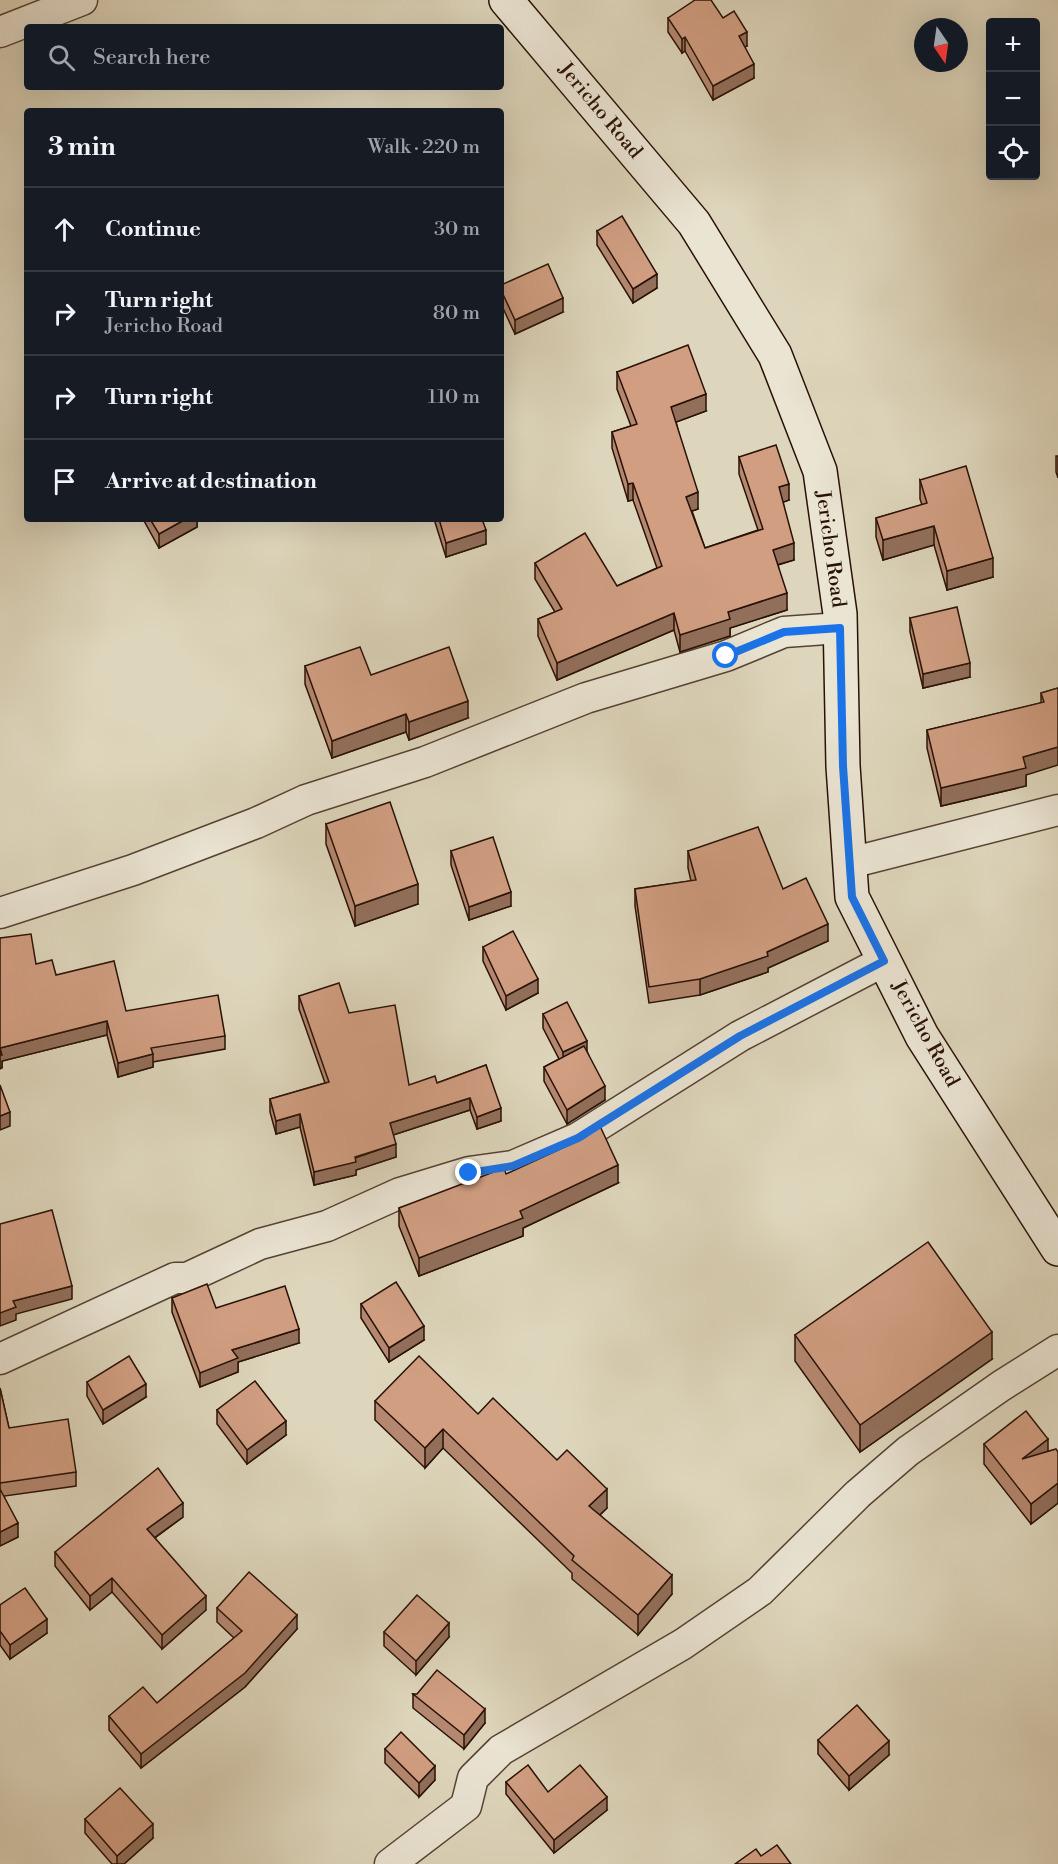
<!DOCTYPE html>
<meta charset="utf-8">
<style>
body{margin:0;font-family:"Libre Bodoni",serif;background:#242831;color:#f1f3f6}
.controls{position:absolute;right:18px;top:18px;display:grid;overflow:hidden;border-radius:6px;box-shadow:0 6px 24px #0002}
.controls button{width:54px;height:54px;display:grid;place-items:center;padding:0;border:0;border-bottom:2px solid #363941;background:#171b24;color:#f1f3f6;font:30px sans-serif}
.compass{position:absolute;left:914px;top:18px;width:54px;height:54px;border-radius:50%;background:#171b24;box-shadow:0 6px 24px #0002;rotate:167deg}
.stop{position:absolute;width:18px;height:18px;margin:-14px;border:4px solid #1a73e8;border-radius:50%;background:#fff}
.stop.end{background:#1a73e8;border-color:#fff;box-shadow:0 2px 6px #0008}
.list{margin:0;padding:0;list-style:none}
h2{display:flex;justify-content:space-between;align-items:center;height:78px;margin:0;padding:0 24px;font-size:26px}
h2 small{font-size:20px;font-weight:400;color:#9ea1a6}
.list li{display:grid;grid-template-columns:39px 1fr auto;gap:18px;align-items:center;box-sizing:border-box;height:84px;padding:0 24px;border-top:2px solid #363941}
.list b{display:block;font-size:22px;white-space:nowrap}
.list p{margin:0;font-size:20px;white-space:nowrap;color:#9ea1a6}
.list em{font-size:20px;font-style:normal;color:#9ea1a6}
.icon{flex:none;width:33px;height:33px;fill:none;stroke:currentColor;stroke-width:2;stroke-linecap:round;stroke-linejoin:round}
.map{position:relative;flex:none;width:1058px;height:1864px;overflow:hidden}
.search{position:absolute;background:#171b24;box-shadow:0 6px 24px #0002;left:24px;top:24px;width:480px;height:66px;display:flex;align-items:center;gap:15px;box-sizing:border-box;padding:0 21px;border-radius:6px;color:#9ea1a6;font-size:22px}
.panel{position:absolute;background:#171b24;box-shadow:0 6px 24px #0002;left:24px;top:108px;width:480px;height:414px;border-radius:6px}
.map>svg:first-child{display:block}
</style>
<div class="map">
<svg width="1058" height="1864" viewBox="0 0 1058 1864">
<rect width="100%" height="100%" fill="#ded6bc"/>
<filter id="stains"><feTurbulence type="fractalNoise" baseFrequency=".00333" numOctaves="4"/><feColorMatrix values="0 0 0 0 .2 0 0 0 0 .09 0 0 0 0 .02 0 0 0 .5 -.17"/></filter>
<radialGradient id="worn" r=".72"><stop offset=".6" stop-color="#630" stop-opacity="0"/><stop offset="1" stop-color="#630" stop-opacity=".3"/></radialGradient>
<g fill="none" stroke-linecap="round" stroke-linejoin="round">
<g stroke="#564234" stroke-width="33">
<g id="street">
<path d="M 0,32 L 82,0"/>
<path d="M 850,863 L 1058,810"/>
<path d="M 0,913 L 133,870 L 256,823 L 306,800 L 425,762 L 586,698 L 726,656 L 784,632 L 840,628"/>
<path d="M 0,1359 L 175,1278 L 187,1278 L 260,1244 L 327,1226 L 400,1193 L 469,1172 L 513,1166 L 578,1138 L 740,1036 L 884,961"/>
<path d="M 390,1864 L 466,1806 L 473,1778 L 501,1750 L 683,1644 L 760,1591 L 858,1494 L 908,1451 L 1001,1386 L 1058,1350"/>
</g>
</g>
<g stroke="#291106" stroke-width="36">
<path id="secondary" d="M 506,0 L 694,223 L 775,355 L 820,471 L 840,614 L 843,766 L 852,897 L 922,1036 L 1058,1249"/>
</g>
<use href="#street" stroke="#eae4d3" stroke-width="30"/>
<use href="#secondary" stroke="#eae4d3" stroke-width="33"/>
</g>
<g fill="#b48870" stroke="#291106" stroke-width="1.5">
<path d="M 668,18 L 723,18 L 747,46 L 744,47 L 754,78 L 713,100 L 685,51 L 682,53 L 668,32 Z"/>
<path d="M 597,231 L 657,288 L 633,303 L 597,245 Z"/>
<path d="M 501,285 L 563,312 L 515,334 L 501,304 Z"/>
<path d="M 617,372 L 706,411 L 676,422 L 698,509 L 692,511 L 705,548 L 758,530 L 739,474 L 739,457 L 789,500 L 783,502 L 794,560 L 778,565 L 787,610 L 730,628 L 730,636 L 680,652 L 674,630 L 557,680 L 538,636 L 538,619 L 555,612 L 535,579 L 535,563 L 617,586 L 657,568 L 633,500 L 628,501 L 612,448 L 612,432 L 631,426 L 617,389 Z"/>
<path d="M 1056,456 L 1058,456 L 1058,478 L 1056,472 Z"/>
<path d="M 920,480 L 993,577 L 947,590 L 934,545 L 883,560 L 876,537 L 876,518 L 922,505 L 920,499 Z"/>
<path d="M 143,519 L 197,519 L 197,527 L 159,548 Z"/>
<path d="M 434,519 L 482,519 L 486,544 L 446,557 Z"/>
<path d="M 910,618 L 970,677 L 923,688 L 910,632 Z"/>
<path d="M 305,666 L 371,675 L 468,718 L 409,740 L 406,732 L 332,758 L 305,684 Z"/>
<path d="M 1058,688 L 1026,775 L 1026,786 L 941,806 L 927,748 L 927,730 L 1041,703 L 1041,693 Z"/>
<path d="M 326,824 L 418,904 L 355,926 L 326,844 Z"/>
<path d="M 451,851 L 511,906 L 469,920 L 451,865 Z"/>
<path d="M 688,851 L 783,889 L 828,941 L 768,968 L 768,972 L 700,995 L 649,1003 L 635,906 L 635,889 L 691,881 L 688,868 Z"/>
<path d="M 0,938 L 36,964 L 126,1011 L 225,1036 L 225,1049 L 153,1062 L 153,1067 L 118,1077 L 107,1035 L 2,1061 L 2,1068 Z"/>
<path d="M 483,947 L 538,993 L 506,1010 L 483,961 Z"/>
<path d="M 299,996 L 349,1013 L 409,1085 L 437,1083 L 486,1065 L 501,1121 L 477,1129 L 470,1110 L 393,1135 L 396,1157 L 356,1170 L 356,1175 L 314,1185 L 300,1127 L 276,1134 L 270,1112 L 270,1099 L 325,1083 L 299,1009 Z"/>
<path d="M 543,1014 L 587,1051 L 605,1100 L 567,1124 L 544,1081 L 544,1067 L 559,1059 L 543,1028 Z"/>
<path d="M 506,1174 L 618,1183 L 523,1228 L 523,1236 L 419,1276 L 399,1226 L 399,1208 Z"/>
<path d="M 172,1298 L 216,1308 L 299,1343 L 238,1362 L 238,1372 L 200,1387 L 172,1312 Z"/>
<path d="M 361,1304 L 424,1340 L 389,1362 L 361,1318 Z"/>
<path d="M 795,1335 L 992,1359 L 860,1452 L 795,1361 Z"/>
<path d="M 87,1382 L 146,1397 L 103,1424 L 87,1396 Z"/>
<path d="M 0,1388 L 9,1428 L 76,1472 L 76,1486 L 4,1496 L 18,1537 L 0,1546 Z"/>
<path d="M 375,1401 L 478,1414 L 557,1460 L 607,1508 L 600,1515 L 672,1594 L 638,1635 L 572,1579 L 572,1573 L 443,1448 L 425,1468 L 375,1420 Z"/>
<path d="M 217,1410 L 286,1435 L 247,1464 L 217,1424 Z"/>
<path d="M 984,1444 L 1058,1452 L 1058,1503 L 1031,1524 L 984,1464 Z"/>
<path d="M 183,1517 L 155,1538 L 206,1610 L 162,1649 L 112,1592 L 90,1610 L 55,1566 L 55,1552 Z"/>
<path d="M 0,1605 L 47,1633 L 10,1659 L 0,1645 Z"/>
<path d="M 217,1608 L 297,1629 L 245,1687 L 141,1768 L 109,1730 L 109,1716 L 157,1703 L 234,1638 L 217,1622 Z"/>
<path d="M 384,1632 L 449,1637 L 416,1675 L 384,1646 Z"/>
<path d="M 413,1694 L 485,1723 L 464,1749 L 413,1708 Z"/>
<path d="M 818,1740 L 889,1755 L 849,1790 L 818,1754 Z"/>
<path d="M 385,1749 L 435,1780 L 419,1797 L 385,1763 Z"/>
<path d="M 506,1782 L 548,1792 L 607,1810 L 554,1853 L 506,1794 Z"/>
<path d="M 85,1819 L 153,1838 L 124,1864 L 112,1864 L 85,1833 Z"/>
</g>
<g fill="#926f5b" stroke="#291106" stroke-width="1.5">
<path d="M 747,32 L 747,46 L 739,50 L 739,36 Z"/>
<path d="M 685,37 L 685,51 L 682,53 L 682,39 Z"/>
<path d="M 754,64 L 754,78 L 713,100 L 713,86 Z"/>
<path d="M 657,274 L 657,288 L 633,303 L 633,289 Z"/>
<path d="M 563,298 L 563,312 L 515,334 L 515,320 Z"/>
<path d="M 706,394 L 706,411 L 671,424 L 671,407 Z"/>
<path d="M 633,483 L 633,500 L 628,501 L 628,484 Z"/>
<path d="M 789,484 L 789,500 L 779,504 L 779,487 Z"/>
<path d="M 698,492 L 698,509 L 686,513 L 686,497 Z"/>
<path d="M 186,519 L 197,519 L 197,527 L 159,548 L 159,534 Z"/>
<path d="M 934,526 L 934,545 L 883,560 L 883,540 Z"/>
<path d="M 486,530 L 486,544 L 446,557 L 446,543 Z"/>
<path d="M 794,543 L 794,560 L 773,566 L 773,550 Z"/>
<path d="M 993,558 L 993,577 L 947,590 L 947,571 Z"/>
<path d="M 787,593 L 787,610 L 730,628 L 730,636 L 680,652 L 680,635 L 728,612 Z"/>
<path d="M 674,613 L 674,630 L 557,680 L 557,663 Z"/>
<path d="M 970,663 L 970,677 L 923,688 L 923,674 Z"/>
<path d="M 468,701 L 468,718 L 409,740 L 409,722 Z"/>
<path d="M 406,714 L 406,732 L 332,758 L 332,741 Z"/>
<path d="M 1058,747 L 1058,765 L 1026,775 L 1026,786 L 941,806 L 941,788 L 1023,757 Z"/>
<path d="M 418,884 L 418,904 L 355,926 L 355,906 Z"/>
<path d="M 511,892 L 511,906 L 469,920 L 469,907 Z"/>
<path d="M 828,924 L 828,941 L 768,968 L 768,972 L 700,995 L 700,979 L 767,952 Z"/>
<path d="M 538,979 L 538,993 L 506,1010 L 506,996 Z"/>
<path d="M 107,1021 L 107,1035 L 2,1061 L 2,1068 L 0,1069 L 0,1048 Z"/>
<path d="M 587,1041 L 587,1055 L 563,1066 L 563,1052 Z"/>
<path d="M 153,1054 L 153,1067 L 118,1077 L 118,1063 Z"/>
<path d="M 605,1086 L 605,1100 L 567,1124 L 567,1110 Z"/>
<path d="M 470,1098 L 470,1110 L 390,1136 L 390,1123 Z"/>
<path d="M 501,1108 L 501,1121 L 477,1129 L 477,1117 Z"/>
<path d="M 10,1112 L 10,1126 L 0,1130 L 0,1116 Z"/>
<path d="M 300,1114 L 300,1127 L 276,1134 L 276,1121 Z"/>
<path d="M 396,1144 L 396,1157 L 356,1170 L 356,1175 L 314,1185 L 314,1172 Z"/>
<path d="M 618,1165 L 618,1183 L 523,1228 L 523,1236 L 419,1276 L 419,1258 Z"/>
<path d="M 72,1286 L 72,1299 L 16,1314 L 16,1320 L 0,1326 L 0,1313 L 13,1301 Z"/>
<path d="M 424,1326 L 424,1340 L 389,1362 L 389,1348 Z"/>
<path d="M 299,1329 L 299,1343 L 238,1362 L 238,1372 L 200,1387 L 200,1373 L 232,1350 Z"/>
<path d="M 992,1332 L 992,1359 L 860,1452 L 860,1425 Z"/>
<path d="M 146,1384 L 146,1397 L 103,1424 L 103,1410 Z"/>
<path d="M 286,1421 L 286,1435 L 247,1464 L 247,1450 Z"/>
<path d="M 443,1429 L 443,1448 L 425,1468 L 425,1448 Z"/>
<path d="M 1048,1439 L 1048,1459 L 1022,1459 Z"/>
<path d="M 1058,1483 L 1058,1503 L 1031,1524 L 1031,1504 Z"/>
<path d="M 607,1489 L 607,1508 L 589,1525 L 589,1506 Z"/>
<path d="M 183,1503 L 183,1517 L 147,1543 L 147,1529 Z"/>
<path d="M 18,1523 L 18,1537 L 0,1546 L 0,1532 Z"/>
<path d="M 672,1575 L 672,1594 L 638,1635 L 638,1615 Z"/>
<path d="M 112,1578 L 112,1592 L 90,1610 L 90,1596 Z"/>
<path d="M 206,1596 L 206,1610 L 162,1649 L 162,1635 Z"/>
<path d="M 297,1615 L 297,1629 L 245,1687 L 141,1768 L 141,1754 Z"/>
<path d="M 47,1619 L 47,1633 L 10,1659 L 10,1645 Z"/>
<path d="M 449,1623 L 449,1637 L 416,1675 L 416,1661 Z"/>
<path d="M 485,1709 L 485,1723 L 464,1749 L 464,1735 Z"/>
<path d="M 889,1741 L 889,1755 L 849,1790 L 849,1776 Z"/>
<path d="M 435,1766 L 435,1780 L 419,1797 L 419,1783 Z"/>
<path d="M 607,1797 L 607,1810 L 554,1853 L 554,1840 Z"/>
<path d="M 153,1824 L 153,1838 L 124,1864 L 117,1864 L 117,1856 Z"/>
</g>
<g fill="#d19e82" stroke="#291106" stroke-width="1.5">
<path d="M 695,0 L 711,0 L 723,18 L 734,11 L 747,32 L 739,36 L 754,64 L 713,86 L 685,37 L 682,39 L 668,18 Z"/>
<path d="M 622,216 L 657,274 L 633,289 L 597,231 Z"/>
<path d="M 548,264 L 563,298 L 515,320 L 501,290 L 501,285 Z"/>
<path d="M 688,345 L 706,394 L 671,407 L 698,492 L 686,497 L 705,548 L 763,529 L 739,457 L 776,445 L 789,484 L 779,487 L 794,543 L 773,550 L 787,593 L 728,612 L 730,619 L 680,635 L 674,613 L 557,663 L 538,619 L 562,609 L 535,563 L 585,533 L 617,586 L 662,566 L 633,483 L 628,484 L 612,432 L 637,424 L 617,372 Z"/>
<path d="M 966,466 L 993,558 L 947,571 L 934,526 L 883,540 L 876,518 L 927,503 L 920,480 Z"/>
<path d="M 150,519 L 186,519 L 159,534 Z"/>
<path d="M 439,519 L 482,519 L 486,530 L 446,543 Z"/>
<path d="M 957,607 L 970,663 L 923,674 L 910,618 Z"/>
<path d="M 360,647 L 371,675 L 449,647 L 468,701 L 409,722 L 406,714 L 332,741 L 305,666 Z"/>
<path d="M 1058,688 L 1058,747 L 1023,757 L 1026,768 L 941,788 L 927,730 L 1044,702 L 1041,693 Z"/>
<path d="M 390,802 L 418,884 L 355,906 L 326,824 Z"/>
<path d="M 758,827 L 783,889 L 806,878 L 828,924 L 767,952 L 768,956 L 700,979 L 649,987 L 635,889 L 696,880 L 688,851 Z"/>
<path d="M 493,837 L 511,892 L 469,907 L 451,851 Z"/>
<path d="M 513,931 L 538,979 L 506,996 L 483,947 Z"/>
<path d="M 31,934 L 36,964 L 52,960 L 56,975 L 114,961 L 126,1011 L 218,995 L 225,1036 L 151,1048 L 153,1054 L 118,1063 L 107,1021 L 0,1048 L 2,1055 L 0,1055 L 0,938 Z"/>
<path d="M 339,983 L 349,1013 L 395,1005 L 409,1085 L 435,1076 L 437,1083 L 486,1065 L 501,1108 L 477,1117 L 470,1098 L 390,1123 L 396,1144 L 355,1157 L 356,1162 L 314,1172 L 300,1114 L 276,1121 L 270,1099 L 329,1082 L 299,996 Z"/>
<path d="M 567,1002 L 587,1041 L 563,1052 L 543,1014 Z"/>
<path d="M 584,1046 L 605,1086 L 567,1110 L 544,1067 Z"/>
<path d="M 0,1085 L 10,1112 L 0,1116 Z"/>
<path d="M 600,1126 L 618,1165 L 520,1211 L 523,1218 L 419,1258 L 399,1208 L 504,1168 L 506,1174 L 584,1138 Z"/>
<path d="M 52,1210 L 72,1286 L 13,1301 L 16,1307 L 0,1313 L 0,1224 Z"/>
<path d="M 928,1242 L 992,1332 L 860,1425 L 795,1335 Z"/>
<path d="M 396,1282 L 424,1326 L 389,1348 L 361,1304 Z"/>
<path d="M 207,1284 L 216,1308 L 285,1286 L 299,1329 L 232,1350 L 238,1358 L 200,1373 L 172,1298 Z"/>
<path d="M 129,1356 L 146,1384 L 103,1410 L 87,1382 Z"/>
<path d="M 419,1356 L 478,1414 L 493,1398 L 557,1460 L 567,1450 L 607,1489 L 589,1506 L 672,1575 L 638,1615 L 572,1560 L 574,1556 L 443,1429 L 425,1448 L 375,1401 Z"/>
<path d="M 255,1381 L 286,1421 L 247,1450 L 217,1410 Z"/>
<path d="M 0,1388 L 9,1428 L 68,1419 L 76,1472 L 0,1483 Z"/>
<path d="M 1026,1411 L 1048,1439 L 1022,1459 L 1056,1449 L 1058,1452 L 1058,1483 L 1031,1504 L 984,1444 Z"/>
<path d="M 158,1468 L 183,1503 L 147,1529 L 206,1596 L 162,1635 L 112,1578 L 90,1596 L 55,1552 Z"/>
<path d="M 0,1489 L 18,1523 L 0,1532 Z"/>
<path d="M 249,1572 L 297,1615 L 245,1673 L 141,1754 L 109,1716 L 143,1687 L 157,1703 L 242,1631 L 217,1608 Z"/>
<path d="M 25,1588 L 47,1619 L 10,1645 L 0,1631 L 0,1605 Z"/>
<path d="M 417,1595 L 449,1623 L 416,1661 L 384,1632 Z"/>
<path d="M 437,1670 L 485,1709 L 464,1735 L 413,1694 L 417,1694 Z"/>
<path d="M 857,1705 L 889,1741 L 849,1776 L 818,1740 Z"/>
<path d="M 401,1732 L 435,1766 L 419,1783 L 385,1749 Z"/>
<path d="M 528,1765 L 548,1792 L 580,1765 L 607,1797 L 554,1840 L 506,1782 Z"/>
<path d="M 120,1788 L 153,1824 L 117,1856 L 85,1819 Z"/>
<path d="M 777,1845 L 791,1864 L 735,1864 L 756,1849 L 761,1856 Z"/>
</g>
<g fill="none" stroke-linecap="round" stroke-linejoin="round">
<path stroke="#1a73e8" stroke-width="8" d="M 469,1173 L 513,1166 L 578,1138 L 740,1036 L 884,961 L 852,897 L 843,766 L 840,628 L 784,632 L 726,656"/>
</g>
<g text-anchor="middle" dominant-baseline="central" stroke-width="6" stroke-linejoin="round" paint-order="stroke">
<g font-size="20" fill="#291106" stroke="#eae4d3">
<text transform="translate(600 111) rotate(50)">Jericho Road</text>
<text transform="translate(830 549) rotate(82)">Jericho Road</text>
<text transform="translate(925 1034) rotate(61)">Jericho Road</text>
</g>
</g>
<rect width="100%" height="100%" filter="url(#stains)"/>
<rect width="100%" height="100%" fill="url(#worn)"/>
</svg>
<div class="controls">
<button>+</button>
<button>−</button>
<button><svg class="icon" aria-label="locate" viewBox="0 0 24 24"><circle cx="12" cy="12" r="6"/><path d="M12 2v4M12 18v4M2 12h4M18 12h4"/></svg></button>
</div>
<svg class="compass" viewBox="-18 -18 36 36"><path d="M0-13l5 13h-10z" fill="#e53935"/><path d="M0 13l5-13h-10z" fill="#9ea1a6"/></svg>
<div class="stop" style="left:726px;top:656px"></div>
<div class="stop end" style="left:469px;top:1173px"></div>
<div class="search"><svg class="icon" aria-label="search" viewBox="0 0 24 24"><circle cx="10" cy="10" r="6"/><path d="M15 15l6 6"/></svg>Search here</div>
<section class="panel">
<h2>3 min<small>Walk · 220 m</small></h2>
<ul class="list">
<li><svg class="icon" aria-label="ahead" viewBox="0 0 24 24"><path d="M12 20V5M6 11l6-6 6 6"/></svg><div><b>Continue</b></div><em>30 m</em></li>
<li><svg class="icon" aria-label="right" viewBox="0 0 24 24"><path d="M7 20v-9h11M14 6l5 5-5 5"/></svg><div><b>Turn right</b><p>Jericho Road</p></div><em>80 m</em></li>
<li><svg class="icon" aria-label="right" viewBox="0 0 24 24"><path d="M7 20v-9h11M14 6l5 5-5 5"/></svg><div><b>Turn right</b></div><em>110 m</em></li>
<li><svg class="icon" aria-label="arrive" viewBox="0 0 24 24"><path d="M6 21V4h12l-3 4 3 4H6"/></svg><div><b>Arrive at destination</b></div></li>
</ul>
</section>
</div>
